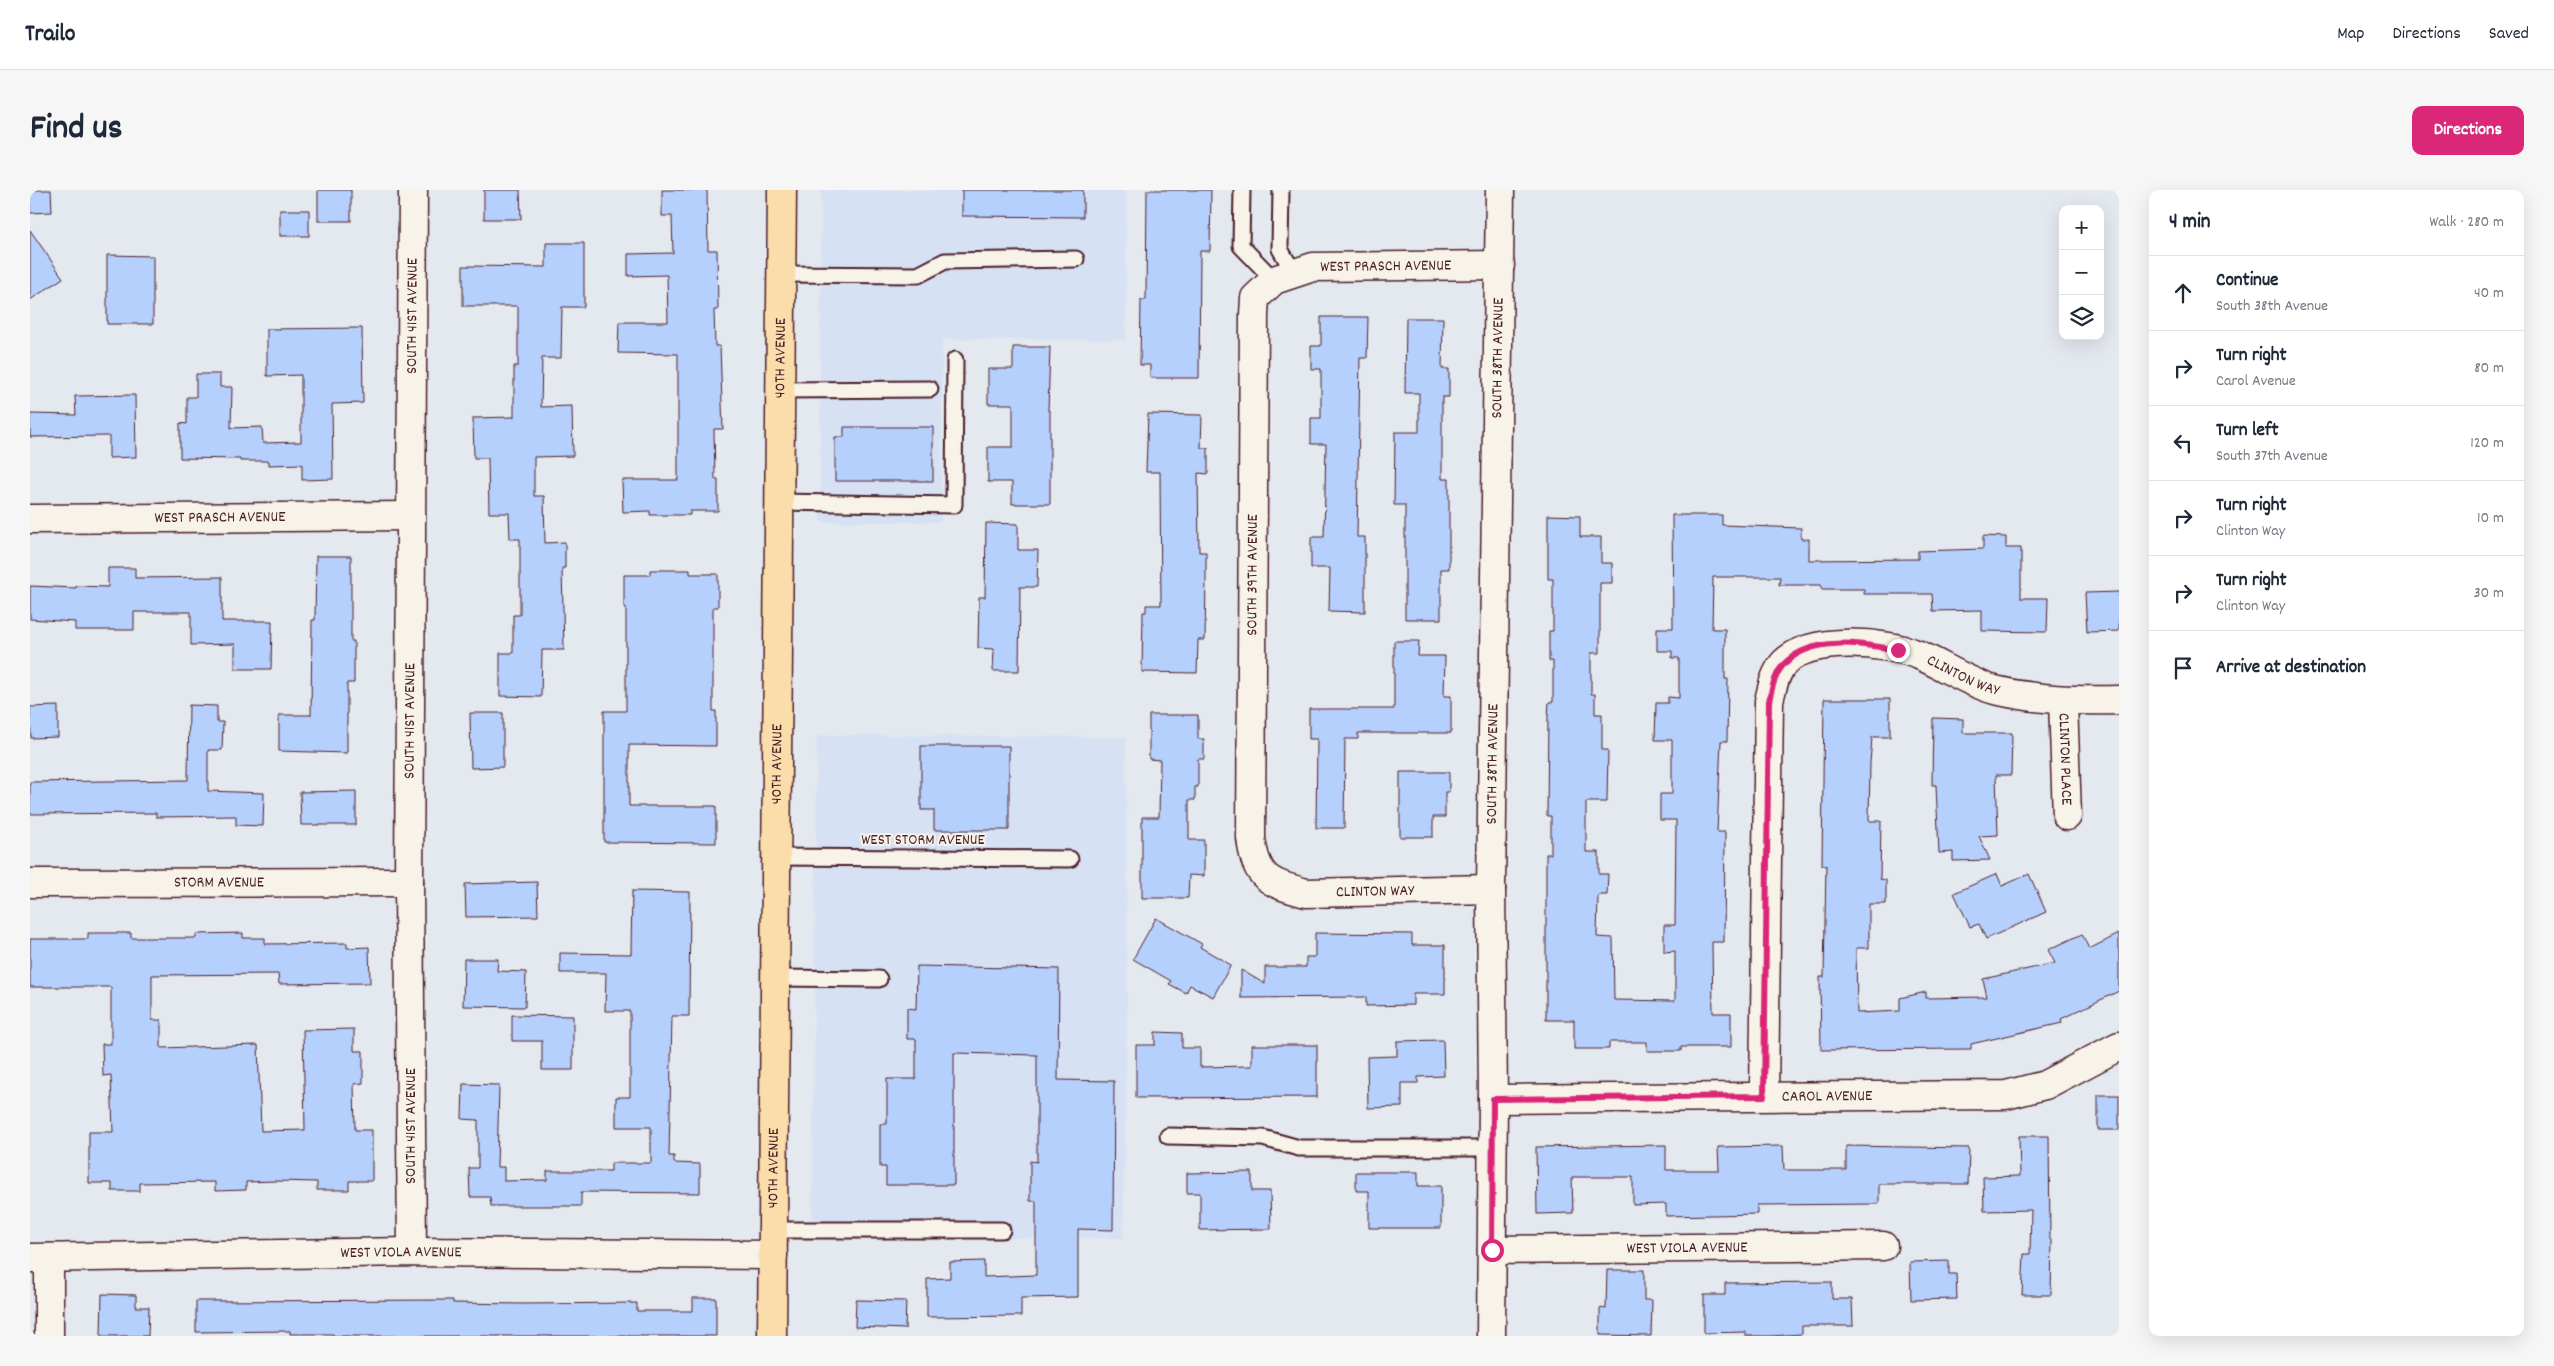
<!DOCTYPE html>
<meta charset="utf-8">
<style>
body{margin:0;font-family:Dekko,sans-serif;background:#f6f6f7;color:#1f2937}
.controls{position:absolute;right:15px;top:15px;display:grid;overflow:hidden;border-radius:10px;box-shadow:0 5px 20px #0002}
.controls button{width:45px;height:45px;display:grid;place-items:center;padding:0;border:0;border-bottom:1px solid #e0e1e3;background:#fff;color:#1f2937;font:25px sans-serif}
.stop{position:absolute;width:15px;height:15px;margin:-11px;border:4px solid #db2777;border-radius:50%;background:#fff}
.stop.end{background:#db2777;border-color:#fff;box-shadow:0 1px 5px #0008}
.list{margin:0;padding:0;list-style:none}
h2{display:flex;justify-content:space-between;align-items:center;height:65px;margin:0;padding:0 20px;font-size:21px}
h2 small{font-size:16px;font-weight:400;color:#747a83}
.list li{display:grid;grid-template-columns:32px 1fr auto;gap:15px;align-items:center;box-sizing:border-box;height:75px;padding:0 20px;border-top:1px solid #e0e1e3}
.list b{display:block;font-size:19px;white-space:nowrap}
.list p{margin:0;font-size:16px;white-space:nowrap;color:#747a83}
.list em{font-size:16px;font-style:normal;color:#747a83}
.icon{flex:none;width:28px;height:28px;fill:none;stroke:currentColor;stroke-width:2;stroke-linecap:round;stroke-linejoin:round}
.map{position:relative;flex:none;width:2089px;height:1146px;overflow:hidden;border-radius:10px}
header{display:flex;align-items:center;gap:30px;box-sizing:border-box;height:70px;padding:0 25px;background:#fff;border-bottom:1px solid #e0e1e3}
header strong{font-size:24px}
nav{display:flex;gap:28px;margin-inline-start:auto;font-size:18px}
.intro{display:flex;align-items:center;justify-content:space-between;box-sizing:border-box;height:120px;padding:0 30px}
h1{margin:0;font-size:35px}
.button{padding:12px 22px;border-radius:10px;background:#db2777;color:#fff;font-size:18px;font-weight:700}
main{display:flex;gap:30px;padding:0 30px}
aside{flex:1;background:#fff;border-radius:10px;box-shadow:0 5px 20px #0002}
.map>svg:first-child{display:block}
</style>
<header>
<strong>Trailo</strong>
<nav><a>Map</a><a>Directions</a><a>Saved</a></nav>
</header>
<div class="intro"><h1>Find us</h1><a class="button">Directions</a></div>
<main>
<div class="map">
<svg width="2089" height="1146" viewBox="0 0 2089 1146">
<rect width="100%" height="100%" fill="#e4e8ef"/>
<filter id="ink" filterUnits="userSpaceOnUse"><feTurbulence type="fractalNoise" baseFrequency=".02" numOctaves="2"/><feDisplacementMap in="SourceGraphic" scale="10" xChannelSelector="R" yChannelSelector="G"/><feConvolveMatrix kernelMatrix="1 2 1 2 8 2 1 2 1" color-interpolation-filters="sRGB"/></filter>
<g filter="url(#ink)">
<g fill="#d6e1f4">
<path d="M 791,0 L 1096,0 L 1096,150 L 912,149 L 911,332 L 790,332 Z"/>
<path d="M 787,545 L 1096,547 L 1097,823 L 1093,1048 L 782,1048 Z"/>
</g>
<g fill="#b6d0fe" stroke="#4a1f2b">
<path d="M 0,0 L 21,0 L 22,22 L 0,23 Z"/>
<rect x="288" y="0" width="33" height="31"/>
<path d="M 454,0 L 490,0 L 491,29 L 454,29 Z"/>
<path d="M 632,0 L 677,0 L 678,60 L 687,60 L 688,120 L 684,120 L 685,156 L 690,156 L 692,213 L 693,239 L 684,239 L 685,289 L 688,289 L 688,321 L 660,321 L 660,325 L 620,325 L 620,321 L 593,322 L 592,290 L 648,290 L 648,164 L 588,163 L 589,132 L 638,132 L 637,85 L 598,86 L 598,64 L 643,63 L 642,26 L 632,26 Z"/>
<path d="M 932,0 L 1053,0 L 1053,27 L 932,26 Z"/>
<path d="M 1117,0 L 1181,0 L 1180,61 L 1170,61 L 1169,188 L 1120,188 L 1120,175 L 1110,175 L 1111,110 L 1116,110 Z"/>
<rect x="250" y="20" width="29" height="26"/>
<path d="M 0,40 L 33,88 L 0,110 Z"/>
<path d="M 516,53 L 554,53 L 554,117 L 532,117 L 531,168 L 512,168 L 511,217 L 542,216 L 543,266 L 504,267 L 504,306 L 514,306 L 515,353 L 535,352 L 535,378 L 532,378 L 534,460 L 512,460 L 511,507 L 470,506 L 470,463 L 483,463 L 483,425 L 490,425 L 490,349 L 480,349 L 479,323 L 459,323 L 458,268 L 444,268 L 443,228 L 484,227 L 484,176 L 488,176 L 488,116 L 433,116 L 433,76 L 516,77 Z"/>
<path d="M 77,65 L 123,66 L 123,134 L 77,134 Z"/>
<path d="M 1291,127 L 1338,127 L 1337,168 L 1330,168 L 1327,347 L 1335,347 L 1335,422 L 1299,421 L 1300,378 L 1281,378 L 1281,347 L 1294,347 L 1296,254 L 1281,254 L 1281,228 L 1291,228 L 1291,179 L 1281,179 L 1281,156 L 1291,156 Z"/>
<path d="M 1376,128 L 1413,128 L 1412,179 L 1419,179 L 1419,207 L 1412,207 L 1412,289 L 1419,289 L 1419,379 L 1411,379 L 1411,429 L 1375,429 L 1375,315 L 1364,315 L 1365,242 L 1389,242 L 1389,203 L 1375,203 Z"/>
<path d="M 332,138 L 333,213 L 302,214 L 303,289 L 272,290 L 272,274 L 239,275 L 239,271 L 210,271 L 210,269 L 150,268 L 150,233 L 157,234 L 157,207 L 166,207 L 166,184 L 190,184 L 190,197 L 202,197 L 201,238 L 232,237 L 233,253 L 271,252 L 271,185 L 237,186 L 237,139 Z"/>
<path d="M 983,157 L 1020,157 L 1018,221 L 1020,221 L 1020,314 L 982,314 L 982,292 L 958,292 L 958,257 L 983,257 L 983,214 L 958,214 L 958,179 L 983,179 Z"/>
<path d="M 105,205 L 106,267 L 79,268 L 79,246 L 0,247 L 0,224 L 46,225 L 45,206 Z"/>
<path d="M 1118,224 L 1172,225 L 1171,258 L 1178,258 L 1178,284 L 1168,283 L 1169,362 L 1176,362 L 1176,388 L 1175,450 L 1168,450 L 1167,483 L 1112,482 L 1113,422 L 1116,422 L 1116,415 L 1131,415 L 1130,282 L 1116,282 Z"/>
<path d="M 814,237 L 903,237 L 903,291 L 805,291 L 805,247 L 814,247 Z"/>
<path d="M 1518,325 L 1550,326 L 1550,347 L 1571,347 L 1571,373 L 1582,373 L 1582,393 L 1570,393 L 1570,463 L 1561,463 L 1561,504 L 1565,504 L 1565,524 L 1572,524 L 1572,560 L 1578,560 L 1577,612 L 1556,612 L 1556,662 L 1569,662 L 1569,684 L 1578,684 L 1577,705 L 1568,705 L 1567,747 L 1583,748 L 1584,810 L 1645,811 L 1645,761 L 1634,762 L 1634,735 L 1645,735 L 1646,630 L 1630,630 L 1630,604 L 1642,604 L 1642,550 L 1625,550 L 1626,513 L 1638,513 L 1638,507 L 1649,508 L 1649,468 L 1642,468 L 1642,461 L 1627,461 L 1627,438 L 1643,438 L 1642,325 L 1692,325 L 1692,335 L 1771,338 L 1771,349 L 1779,349 L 1779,370 L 1888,369 L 1888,361 L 1953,359 L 1953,346 L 1976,347 L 1976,358 L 1991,358 L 1991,408 L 2018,408 L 2017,442 L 1952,441 L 1952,420 L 1903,421 L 1902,404 L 1834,404 L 1834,399 L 1791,399 L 1791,395 L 1749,395 L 1750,387 L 1683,387 L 1682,439 L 1695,439 L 1695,489 L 1698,489 L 1697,551 L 1691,551 L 1687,642 L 1695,642 L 1694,752 L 1682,752 L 1683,823 L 1701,823 L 1701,857 L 1651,857 L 1651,861 L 1617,861 L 1617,852 L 1579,852 L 1579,859 L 1544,859 L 1544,830 L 1516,830 L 1516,664 L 1521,664 L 1521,626 L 1517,626 L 1518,527 L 1519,512 L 1523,512 L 1523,471 L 1519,471 L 1519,441 L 1523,441 L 1523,389 L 1518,389 Z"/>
<path d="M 956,333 L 988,334 L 988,360 L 1008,360 L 1007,397 L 990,397 L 989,481 L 963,481 L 964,459 L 948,458 L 949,407 L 955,407 Z"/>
<path d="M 286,366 L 321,366 L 321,451 L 324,451 L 324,493 L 317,493 L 317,563 L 249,561 L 249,525 L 281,525 L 282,430 L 285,430 Z"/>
<path d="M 78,378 L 105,378 L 105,388 L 192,387 L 192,431 L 242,431 L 241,479 L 205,479 L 205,454 L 161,455 L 161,422 L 104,422 L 104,440 L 45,440 L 45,432 L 0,429 L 0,396 L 46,398 L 46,396 L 78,397 Z"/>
<path d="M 620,380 L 660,380 L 660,384 L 688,384 L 688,417 L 683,417 L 683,521 L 686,521 L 686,556 L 599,555 L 599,616 L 686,616 L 686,653 L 574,652 L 574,521 L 596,521 L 596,417 L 594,417 L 594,385 L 620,385 Z"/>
<path d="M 2089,402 L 2089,441 L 2057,442 L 2055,403 Z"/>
<path d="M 1364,451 L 1389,451 L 1388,466 L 1415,466 L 1414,506 L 1421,506 L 1421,543 L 1328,543 L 1328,549 L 1315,549 L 1314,638 L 1286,638 L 1287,549 L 1279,549 L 1279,519 L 1364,519 Z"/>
<path d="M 1794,509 L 1860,509 L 1860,547 L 1842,547 L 1840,573 L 1839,631 L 1851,631 L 1850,689 L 1856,690 L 1856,714 L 1839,714 L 1839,758 L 1826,758 L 1827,823 L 1870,821 L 1870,808 L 1896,802 L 1896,808 L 1957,807 L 1953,789 L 2025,773 L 2018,760 L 2052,744 L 2059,759 L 2089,744 L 2089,801 L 2031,829 L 2032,833 L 1941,854 L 1941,859 L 1791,860 L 1790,787 L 1794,787 L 1796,675 L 1792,675 Z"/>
<path d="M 159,515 L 187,516 L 187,532 L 193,532 L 192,560 L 178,560 L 178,601 L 234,603 L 233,636 L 206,635 L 206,626 L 126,627 L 126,623 L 0,624 L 0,592 L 158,590 Z"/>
<path d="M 28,516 L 28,547 L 1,548 L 0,517 Z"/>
<path d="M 440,523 L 473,523 L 473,577 L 441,578 Z"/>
<path d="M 1119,525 L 1168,525 L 1168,549 L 1174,549 L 1174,569 L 1168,569 L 1168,597 L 1165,597 L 1165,610 L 1159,610 L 1159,650 L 1174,650 L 1174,686 L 1159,685 L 1158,708 L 1112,708 L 1112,627 L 1129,627 L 1130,570 L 1119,569 Z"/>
<path d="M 1903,528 L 1933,529 L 1933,543 L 1982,543 L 1981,585 L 1966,585 L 1968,645 L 1949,646 L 1960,670 L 1923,671 L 1923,662 L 1909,663 L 1906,595 L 1902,595 Z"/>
<path d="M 891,556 L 979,556 L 979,640 L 904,640 L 904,620 L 891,620 Z"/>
<path d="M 1370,582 L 1419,582 L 1419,602 L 1415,602 L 1415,627 L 1403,627 L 1403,647 L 1370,647 Z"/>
<path d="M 326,601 L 326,635 L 271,635 L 270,602 Z"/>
<path d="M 1967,684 L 1972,696 L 1999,684 L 2016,722 L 1956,749 L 1949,734 L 1940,737 L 1924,703 Z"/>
<path d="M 507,692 L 508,726 L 436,727 L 435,694 Z"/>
<path d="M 602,701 L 660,702 L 659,826 L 642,826 L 639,966 L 644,966 L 644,973 L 670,974 L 670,1003 L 551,1002 L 551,1016 L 461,1016 L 460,1007 L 440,1007 L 439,978 L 448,978 L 448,930 L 432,929 L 433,894 L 469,895 L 467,977 L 474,977 L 474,991 L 517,990 L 517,981 L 581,981 L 581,973 L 621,973 L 621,937 L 586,937 L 586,907 L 600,907 L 600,821 L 575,821 L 576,783 L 530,783 L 530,763 L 601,764 Z"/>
<path d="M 1126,728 L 1172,754 L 1170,757 L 1201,775 L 1183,807 L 1160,795 L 1156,803 L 1139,794 L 1141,791 L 1103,769 Z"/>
<path d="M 58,743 L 101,743 L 101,748 L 166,748 L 166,744 L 213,743 L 213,748 L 235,748 L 235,754 L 317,753 L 317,758 L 339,757 L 340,793 L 249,794 L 248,784 L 122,785 L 122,830 L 131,830 L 131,858 L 228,855 L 231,941 L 275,940 L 273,840 L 324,839 L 324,861 L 333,861 L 333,893 L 324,894 L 325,940 L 342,940 L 342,991 L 319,991 L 319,1000 L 287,1000 L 287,992 L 247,991 L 216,992 L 216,1000 L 185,1001 L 185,992 L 110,993 L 110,1001 L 82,1001 L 82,993 L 59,993 L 59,942 L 83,942 L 81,885 L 73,886 L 72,854 L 81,854 L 81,797 L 0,797 L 0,749 L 58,749 Z"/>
<path d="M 1285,743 L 1382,744 L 1382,755 L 1415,755 L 1415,804 L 1383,804 L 1383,815 L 1336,816 L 1336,807 L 1211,808 L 1211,780 L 1235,794 L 1235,777 L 1276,777 L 1276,767 L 1285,767 Z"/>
<path d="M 434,769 L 468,769 L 467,781 L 496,782 L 495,817 L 433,816 Z"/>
<path d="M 887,776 L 1029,779 L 1028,890 L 1084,891 L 1083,1040 L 1048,1039 L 1048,1107 L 991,1108 L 991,1126 L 897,1127 L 897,1089 L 920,1088 L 920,1072 L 954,1071 L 954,1087 L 1006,1085 L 1006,1011 L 1000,1011 L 1000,971 L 1007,972 L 1007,865 L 924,863 L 924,995 L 856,995 L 856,977 L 850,977 L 850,934 L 857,934 L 857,889 L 886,889 L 886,849 L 877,849 L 877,818 L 886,819 Z"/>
<path d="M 482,825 L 543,826 L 543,880 L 512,880 L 512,851 L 482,851 Z"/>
<path d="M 1125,842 L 1152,843 L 1152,858 L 1170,858 L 1170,877 L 1222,876 L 1222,855 L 1287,855 L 1287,907 L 1106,908 L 1106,855 L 1125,855 Z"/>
<path d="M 1413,850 L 1414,886 L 1388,887 L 1388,893 L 1372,893 L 1372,917 L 1338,918 L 1337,867 L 1367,866 L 1367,851 Z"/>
<rect x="2068" y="905" width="21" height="35"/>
<path d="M 1989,946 L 2019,946 L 2020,1050 L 2022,1050 L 2021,1105 L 1992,1105 L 1994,1064 L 2000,1064 L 2001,1020 L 1954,1021 L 1953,987 L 1990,986 Z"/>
<path d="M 1636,955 L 1636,980 L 1689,980 L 1688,957 L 1753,956 L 1754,980 L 1816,980 L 1816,956 L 1939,958 L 1938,994 L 1849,994 L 1849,1014 L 1727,1015 L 1727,1024 L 1636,1026 L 1636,1014 L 1603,1015 L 1603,987 L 1542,987 L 1543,1023 L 1507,1024 L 1506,957 Z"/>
<path d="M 1222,982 L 1222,1001 L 1240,1001 L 1241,1039 L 1170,1040 L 1170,1003 L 1157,1003 L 1157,983 Z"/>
<path d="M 1326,982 L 1388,982 L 1388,996 L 1411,996 L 1411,1038 L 1339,1038 L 1339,1001 L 1326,1001 Z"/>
<path d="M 1919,1071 L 1919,1084 L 1926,1084 L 1927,1109 L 1881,1110 L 1880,1072 Z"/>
<path d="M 1577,1080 L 1614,1080 L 1614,1110 L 1622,1110 L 1621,1146 L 1570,1145 L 1570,1118 L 1576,1119 Z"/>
<path d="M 1802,1092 L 1802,1109 L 1822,1109 L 1823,1136 L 1772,1136 L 1772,1144 L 1740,1146 L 1716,1146 L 1716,1142 L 1674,1143 L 1674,1105 L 1695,1105 L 1695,1093 Z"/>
<path d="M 72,1104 L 106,1105 L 106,1117 L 119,1117 L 118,1146 L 71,1146 Z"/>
<path d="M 663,1108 L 686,1108 L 686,1146 L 303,1146 L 303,1144 L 260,1144 L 260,1141 L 166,1142 L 166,1111 L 423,1110 L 423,1113 L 492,1114 L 607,1113 L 607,1121 L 663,1121 Z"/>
<path d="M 826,1110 L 876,1111 L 875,1139 L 825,1137 Z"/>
</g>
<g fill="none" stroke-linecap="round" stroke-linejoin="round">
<g stroke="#4a1f2b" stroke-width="19">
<g id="service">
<path d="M 1212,0 L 1211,56 L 1244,90"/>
<path d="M 1251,0 L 1250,59 L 1264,83"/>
<path d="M 751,84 L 888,85 L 915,71 L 1046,69"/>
<path d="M 750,200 L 900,199"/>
<path d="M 749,312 L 924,315 L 925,170"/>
<path d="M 746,667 L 1040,669"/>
<path d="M 746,788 L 849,789"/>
<path d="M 1138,946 L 1233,948 L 1269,958 L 1462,958"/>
<path d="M 744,1040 L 972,1040"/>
</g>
</g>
<g stroke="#4a1f2b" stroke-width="31">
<g id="minor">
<path id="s1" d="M 0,329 L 381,326"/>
<path id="s2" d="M 2033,511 L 2037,626"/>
<path id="s3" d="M 0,693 L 379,692"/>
<path id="s4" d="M 1461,699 L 1276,703 C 1239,693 1226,689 1221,648 L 1224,125 L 1225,108 L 1244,90 L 1283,77 L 1470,75"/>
<path id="s5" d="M 1734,906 L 1739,511 C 1742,498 1745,483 1754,473 C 1781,445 1856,452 1889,465 C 1914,476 1939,493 1965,500 C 2006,510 2047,511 2089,510"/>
<path id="s6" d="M 1463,909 L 1976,905 L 2015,895 L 2089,856"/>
<path id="s7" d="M 1462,1060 L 1853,1056"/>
<path id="s8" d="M 382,1062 L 379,692 L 383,0"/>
<path id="s9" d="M 0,1068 L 382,1062 L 743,1065"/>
<path d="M 19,1068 L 19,1146"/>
<path id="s10" d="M 1461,1146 L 1463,909 L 1461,699 L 1470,0"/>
</g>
</g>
<g stroke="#4a1f2b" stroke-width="31">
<g id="primary">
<path id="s11" d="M 742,1146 L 752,0"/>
</g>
</g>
<use href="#service" stroke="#f7f3e8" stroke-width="15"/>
<use href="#minor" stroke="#f7f3e8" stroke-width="28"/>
<use href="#primary" stroke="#fbddab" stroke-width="28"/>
</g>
</g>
<g fill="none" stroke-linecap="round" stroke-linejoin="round" filter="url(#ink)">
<path stroke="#db2777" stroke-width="6" d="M 1462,1060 L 1463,909 L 1734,906 L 1739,511 C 1742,498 1745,482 1756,472 C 1785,445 1832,454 1868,460"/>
</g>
<g text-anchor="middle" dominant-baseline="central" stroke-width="4" stroke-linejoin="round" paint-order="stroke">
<g font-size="16" fill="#4a1f2b" stroke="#f7f3e8">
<text stroke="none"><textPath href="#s4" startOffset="951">WEST PRASCH AVENUE</textPath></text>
<text stroke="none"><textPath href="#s8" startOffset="936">SOUTH 41ST AVENUE</textPath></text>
<text stroke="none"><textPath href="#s11" startOffset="978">40TH AVENUE</textPath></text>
<text stroke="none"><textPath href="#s10" startOffset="978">SOUTH 38TH AVENUE</textPath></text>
<text stroke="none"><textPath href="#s1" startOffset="190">WEST PRASCH AVENUE</textPath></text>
<text stroke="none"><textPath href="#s4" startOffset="534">SOUTH 39TH AVENUE</textPath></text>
<text stroke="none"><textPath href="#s5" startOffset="626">CLINTON WAY</textPath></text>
<text stroke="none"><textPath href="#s8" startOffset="531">SOUTH 41ST AVENUE</textPath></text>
<text stroke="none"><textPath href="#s2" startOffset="58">CLINTON PLACE</textPath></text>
<text stroke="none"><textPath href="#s11" startOffset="572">40TH AVENUE</textPath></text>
<text stroke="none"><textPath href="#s10" startOffset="572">SOUTH 38TH AVENUE</textPath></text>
<text x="893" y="650">WEST STORM AVENUE</text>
<text stroke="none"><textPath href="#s3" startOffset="189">STORM AVENUE</textPath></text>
<text transform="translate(1345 702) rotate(-1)">CLINTON WAY</text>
<text stroke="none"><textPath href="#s6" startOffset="334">CAROL AVENUE</textPath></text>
<text transform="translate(381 936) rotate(-90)">SOUTH 41ST AVENUE</text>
<text stroke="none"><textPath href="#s11" startOffset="168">40TH AVENUE</textPath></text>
<text stroke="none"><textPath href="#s7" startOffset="195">WEST VIOLA AVENUE</textPath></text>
<text stroke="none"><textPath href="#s9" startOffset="371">WEST VIOLA AVENUE</textPath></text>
</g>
</g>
</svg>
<div class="controls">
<button>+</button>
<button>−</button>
<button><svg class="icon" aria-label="layers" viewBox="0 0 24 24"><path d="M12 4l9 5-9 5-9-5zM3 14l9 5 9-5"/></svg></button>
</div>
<div class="stop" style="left:1462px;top:1060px"></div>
<div class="stop end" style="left:1868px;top:460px"></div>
</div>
<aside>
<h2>4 min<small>Walk · 280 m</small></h2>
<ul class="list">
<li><svg class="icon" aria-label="ahead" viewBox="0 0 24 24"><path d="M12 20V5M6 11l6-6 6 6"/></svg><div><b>Continue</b><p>South 38th Avenue</p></div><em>40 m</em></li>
<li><svg class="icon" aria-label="right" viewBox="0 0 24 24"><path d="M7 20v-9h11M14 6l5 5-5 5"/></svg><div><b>Turn right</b><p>Carol Avenue</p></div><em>80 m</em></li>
<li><svg class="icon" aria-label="left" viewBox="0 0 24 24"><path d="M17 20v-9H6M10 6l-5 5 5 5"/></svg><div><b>Turn left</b><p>South 37th Avenue</p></div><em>120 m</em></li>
<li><svg class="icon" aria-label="right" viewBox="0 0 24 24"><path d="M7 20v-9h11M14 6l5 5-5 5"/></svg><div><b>Turn right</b><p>Clinton Way</p></div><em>10 m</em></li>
<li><svg class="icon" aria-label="right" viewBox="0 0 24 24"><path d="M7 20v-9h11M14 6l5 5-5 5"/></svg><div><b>Turn right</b><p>Clinton Way</p></div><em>30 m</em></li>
<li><svg class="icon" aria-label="arrive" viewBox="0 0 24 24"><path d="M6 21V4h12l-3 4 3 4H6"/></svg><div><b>Arrive at destination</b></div></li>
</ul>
</aside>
</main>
